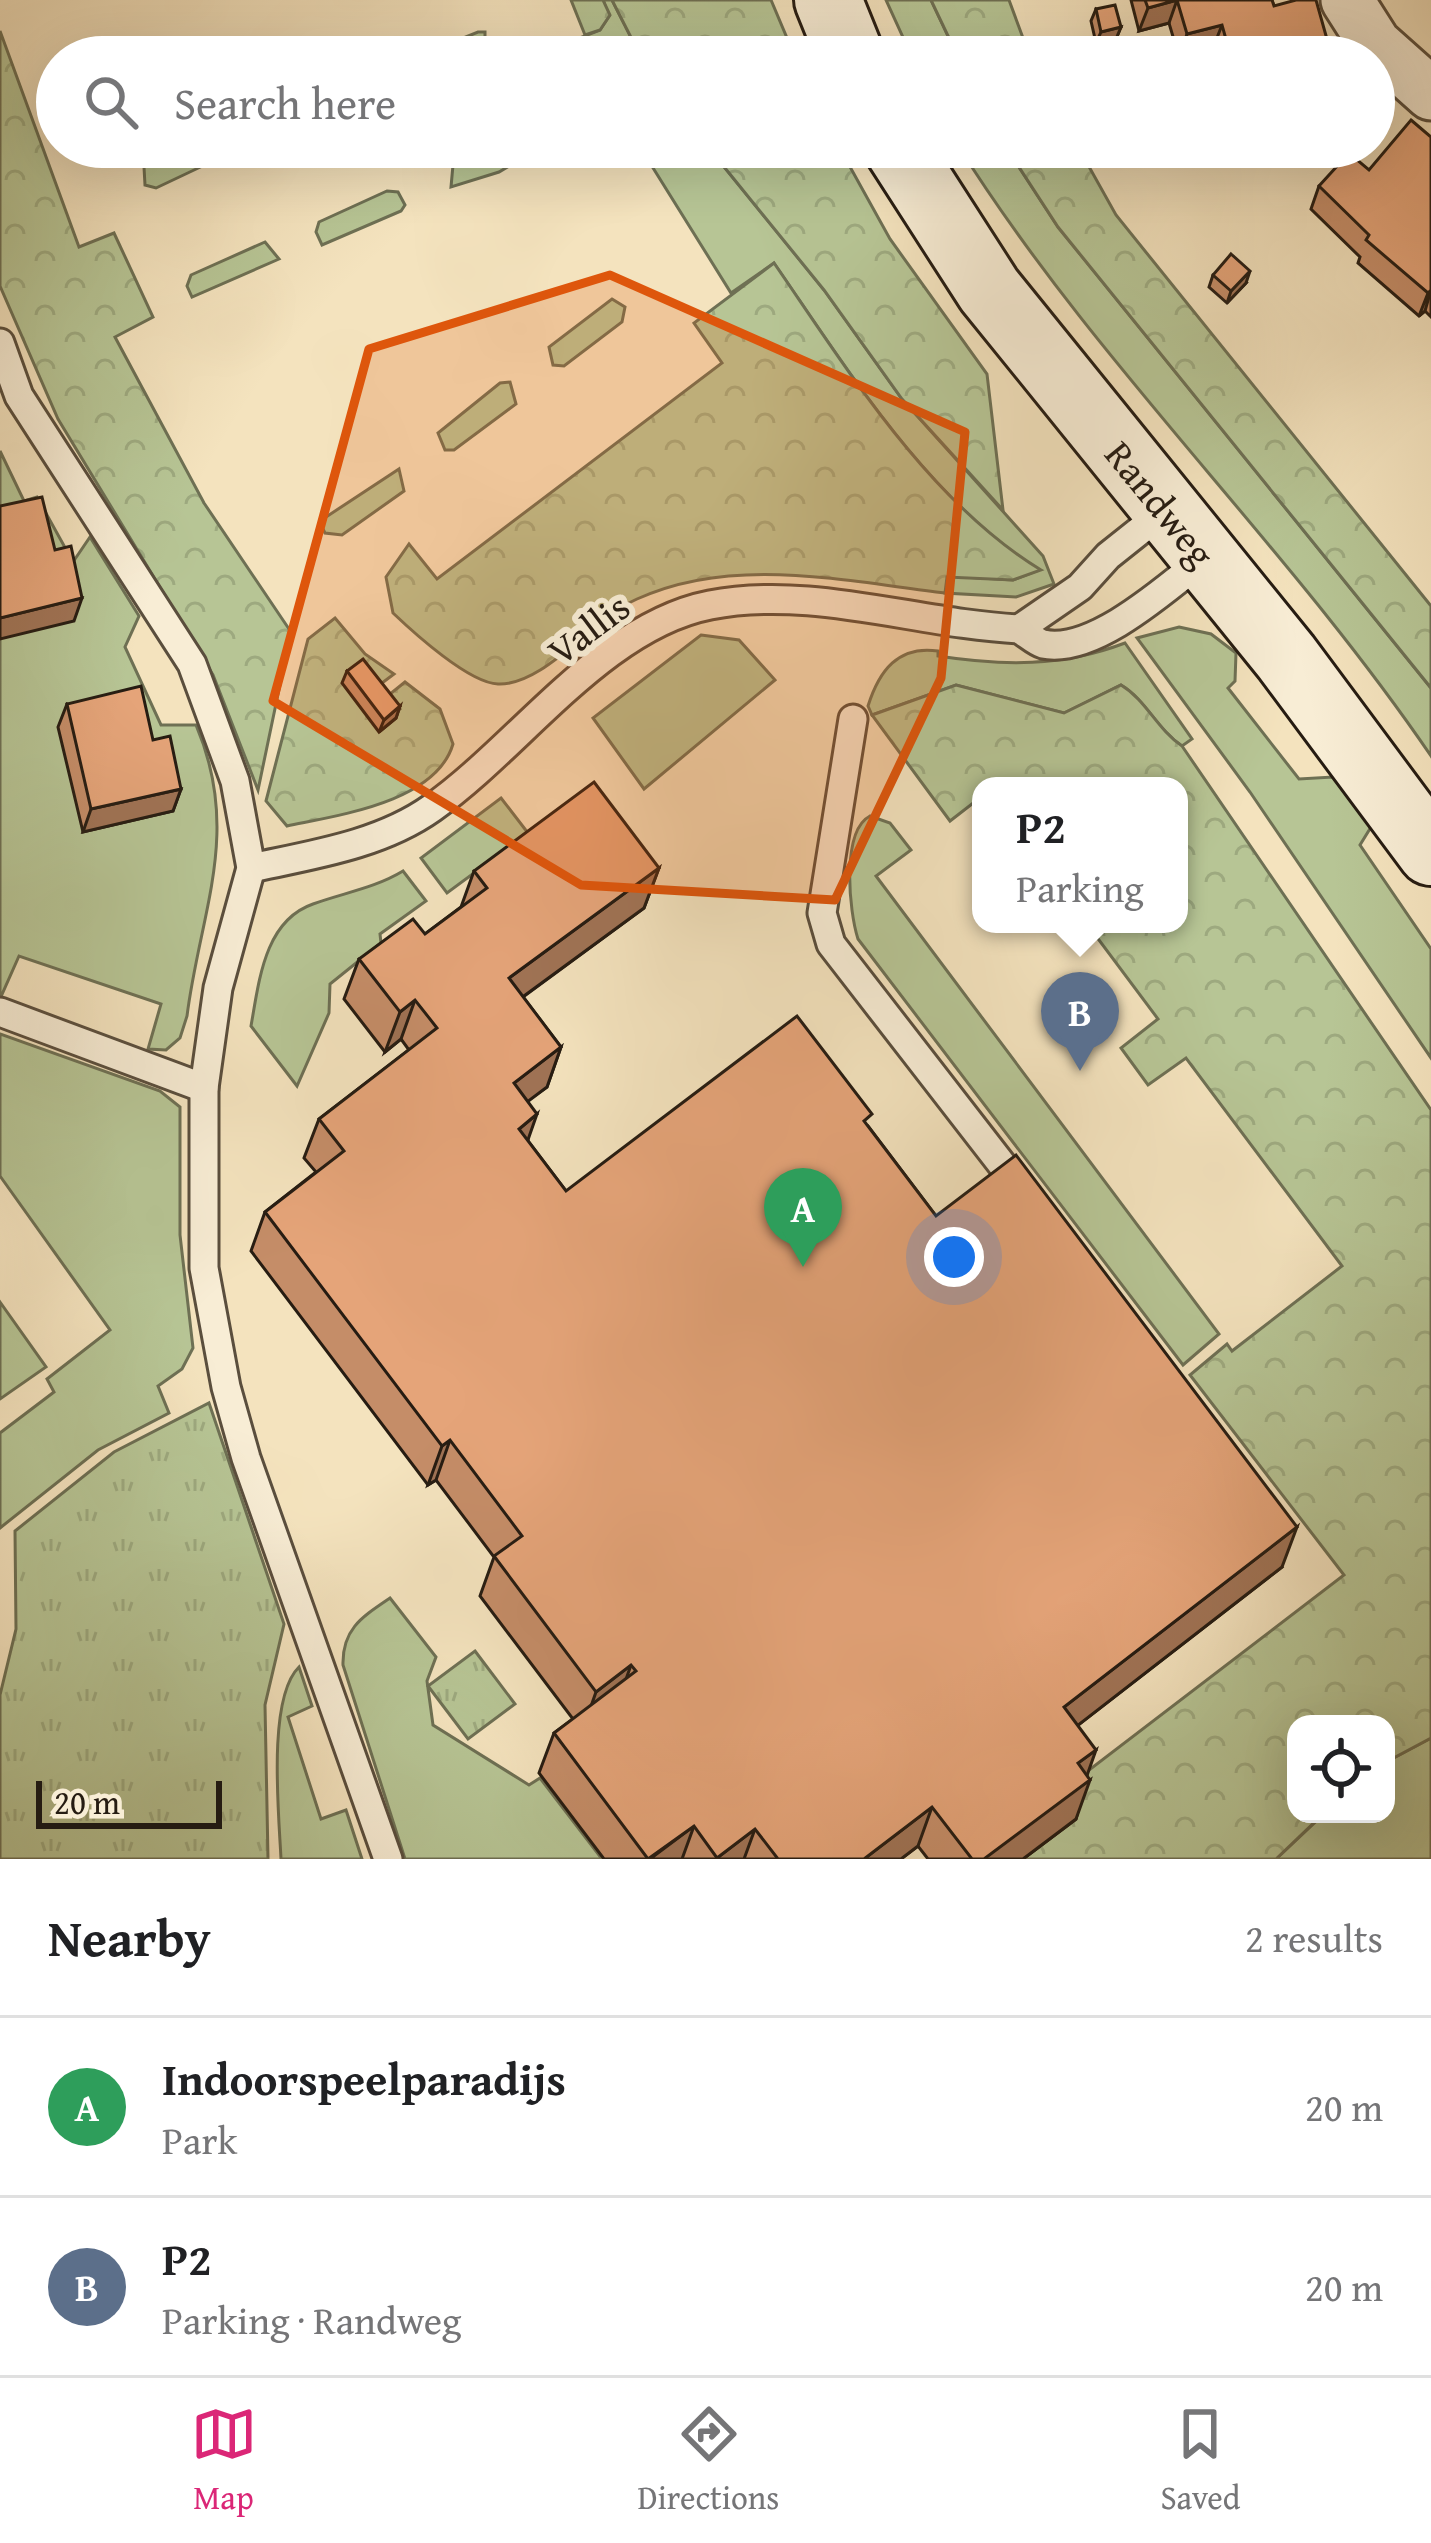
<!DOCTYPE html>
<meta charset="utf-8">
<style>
body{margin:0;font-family:"Gentium Book Plus",serif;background:#f6f6f6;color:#202124}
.controls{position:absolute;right:36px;bottom:36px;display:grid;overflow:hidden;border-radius:24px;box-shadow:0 12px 48px #0002}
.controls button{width:108px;height:108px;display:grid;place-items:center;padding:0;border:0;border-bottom:3px solid #e0e0e0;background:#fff;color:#202124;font:60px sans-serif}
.scale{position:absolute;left:36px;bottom:30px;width:186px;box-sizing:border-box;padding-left:12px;border:6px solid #261c12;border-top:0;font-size:33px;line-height:42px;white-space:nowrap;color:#261c12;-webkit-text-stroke:9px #f8edd5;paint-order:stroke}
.you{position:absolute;left:954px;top:1257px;width:42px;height:42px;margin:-30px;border:9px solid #fff;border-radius:50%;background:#1a73e8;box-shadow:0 0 0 18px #1a73e833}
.badge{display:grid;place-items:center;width:78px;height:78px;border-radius:50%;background:#db2777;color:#fff;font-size:39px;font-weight:700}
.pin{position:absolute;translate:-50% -99px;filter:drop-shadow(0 3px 6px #0008)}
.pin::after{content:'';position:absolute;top:63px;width:42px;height:36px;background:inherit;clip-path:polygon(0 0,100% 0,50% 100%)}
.popup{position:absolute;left:972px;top:777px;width:216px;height:156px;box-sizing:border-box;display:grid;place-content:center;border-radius:24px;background:#fff;filter:drop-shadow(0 3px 9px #0005);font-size:39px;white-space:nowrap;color:#757577}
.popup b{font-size:45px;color:#202124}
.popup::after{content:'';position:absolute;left:50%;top:100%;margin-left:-24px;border:24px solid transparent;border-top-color:#fff}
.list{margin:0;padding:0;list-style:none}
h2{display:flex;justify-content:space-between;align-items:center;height:156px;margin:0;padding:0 48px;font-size:51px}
h2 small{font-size:39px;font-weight:400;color:#757577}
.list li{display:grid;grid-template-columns:78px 1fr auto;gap:36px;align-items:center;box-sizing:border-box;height:180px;padding:0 48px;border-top:3px solid #e0e0e0}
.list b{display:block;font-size:45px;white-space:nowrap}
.list p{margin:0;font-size:39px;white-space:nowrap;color:#757577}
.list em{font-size:39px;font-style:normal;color:#757577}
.icon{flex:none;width:66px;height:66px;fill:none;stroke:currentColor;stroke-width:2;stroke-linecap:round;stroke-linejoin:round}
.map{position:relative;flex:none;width:1431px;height:1859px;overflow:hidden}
.search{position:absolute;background:#fff;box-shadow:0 12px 48px #0002;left:36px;right:36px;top:36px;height:132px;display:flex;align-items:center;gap:30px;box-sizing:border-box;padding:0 42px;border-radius:66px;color:#757577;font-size:45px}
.sheet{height:516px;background:#fff}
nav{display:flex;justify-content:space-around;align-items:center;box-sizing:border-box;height:168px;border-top:3px solid #e0e0e0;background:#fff;font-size:33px;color:#757577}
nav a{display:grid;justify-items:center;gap:6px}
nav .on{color:#db2777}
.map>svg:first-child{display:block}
</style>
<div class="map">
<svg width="1431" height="1859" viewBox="0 0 1431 1859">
<defs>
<pattern id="forest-crowns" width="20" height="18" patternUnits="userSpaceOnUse" patternTransform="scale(3)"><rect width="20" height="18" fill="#b7c595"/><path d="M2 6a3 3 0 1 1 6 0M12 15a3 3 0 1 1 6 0" fill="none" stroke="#9da97f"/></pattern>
<pattern id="park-tufts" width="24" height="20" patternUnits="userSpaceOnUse" patternTransform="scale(3)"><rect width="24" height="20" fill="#b7c595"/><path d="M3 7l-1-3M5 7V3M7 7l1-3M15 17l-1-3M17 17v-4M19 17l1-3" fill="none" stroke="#9da97f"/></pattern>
</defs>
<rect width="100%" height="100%" fill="#f4e3be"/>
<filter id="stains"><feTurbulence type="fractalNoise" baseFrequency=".00167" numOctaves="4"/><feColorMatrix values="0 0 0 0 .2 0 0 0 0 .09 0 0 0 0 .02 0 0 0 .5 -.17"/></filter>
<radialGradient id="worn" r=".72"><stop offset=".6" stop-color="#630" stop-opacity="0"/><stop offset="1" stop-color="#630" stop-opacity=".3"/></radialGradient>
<g fill="#b7c595" stroke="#6e7054" stroke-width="3">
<path d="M 603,0 L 612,0 L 641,57 L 546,57 L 544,52 L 600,30 L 609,16 Z"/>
<path d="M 886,0 L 931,0 L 958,57 L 912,57 Z"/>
<path d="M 478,32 L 485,32 L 485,54 L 416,57 Z"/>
<path d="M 192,147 L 229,147 L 230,153 L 156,188 L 145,185 L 144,167 Z"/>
<path d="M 493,147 L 536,150 L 499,172 L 451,187 L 453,165 Z"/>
<path d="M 640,147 L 708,147 L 824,290 L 902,399 L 1043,556 L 1054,584 L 1016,597 L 945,593 L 947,576 L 1013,580 L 1039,570 C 929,501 847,369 774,263 L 731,293 Z"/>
<path d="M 959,147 L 1006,147 L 1058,227 L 1431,688 L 1431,756 C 1286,543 1096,365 959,147 Z"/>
<path d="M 387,191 L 398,192 L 405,205 L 401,211 L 322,245 L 316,232 L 319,222 Z"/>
<path d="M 265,242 L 279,259 L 192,297 L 187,286 L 191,275 Z"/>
<path d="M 612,299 L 625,307 L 622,322 L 564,366 L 553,365 L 549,347 Z"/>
<path d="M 510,382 L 516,404 L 454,450 L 445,450 L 438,433 L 500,383 Z"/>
<path d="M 0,451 L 24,501 L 37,497 L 73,562 L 90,537 L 139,616 L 125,647 L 161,725 L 196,725 C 242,833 200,912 187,1016 L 180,1038 L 166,1050 L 148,1049 L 161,1004 L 19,956 L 0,999 Z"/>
<path d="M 399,469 L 404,491 L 342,535 L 325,533 L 321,525 L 326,517 Z"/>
<path d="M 1179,627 L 1211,634 L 1236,653 L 1235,681 L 1228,688 L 1299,779 L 1333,777 L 1371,827 L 1360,845 L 1431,949 L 1431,1058 L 1250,792 L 1137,638 Z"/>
<path d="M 701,635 L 739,640 L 775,680 L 644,789 L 593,718 Z"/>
<path d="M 1125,643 L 1192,739 L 1182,746 C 1157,729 1146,700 1121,685 L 1064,713 L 956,685 L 872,715 L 868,706 C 879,671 898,645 938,651 L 938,656 C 1003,666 1062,667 1125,643 Z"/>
<path d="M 501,798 L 528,833 L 447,893 L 421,858 Z"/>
<path d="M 870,816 L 890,823 L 911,850 L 876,876 L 1219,1334 L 1183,1365 L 858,939 C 849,911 841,831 870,816 Z"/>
<path d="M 403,871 L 426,901 L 380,934 L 381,943 L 330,984 L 329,1013 L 297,1086 L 251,1026 C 259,982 264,921 313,904 C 343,893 375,888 403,871 Z"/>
<path d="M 0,1034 L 160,1091 L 180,1107 L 180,1235 L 193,1348 L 182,1369 L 158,1386 L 169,1413 L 98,1450 L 0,1528 L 0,1433 L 54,1392 L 47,1379 L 110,1330 L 0,1176 Z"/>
<path d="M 0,1302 L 46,1367 L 0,1399 Z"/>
<path d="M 390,1598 L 436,1657 L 427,1681 L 433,1725 L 529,1785 L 540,1778 L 602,1859 L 405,1859 L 343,1665 C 342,1629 362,1617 390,1598 Z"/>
<path d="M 299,1667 L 312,1706 L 288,1717 L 321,1819 L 346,1810 L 362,1859 L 281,1859 C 279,1815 267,1698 299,1667 Z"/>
<path d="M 1431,1738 L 1431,1859 L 1276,1859 L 1324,1814 L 1386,1814 L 1386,1762 Z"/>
</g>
<g fill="url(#forest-crowns)" stroke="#6e7054" stroke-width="3">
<path d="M 571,0 L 603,0 L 610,15 L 600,30 L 585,35 Z"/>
<path d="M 612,0 L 771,0 L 795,57 L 641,57 Z"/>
<path d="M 931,0 L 1009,0 L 1030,57 L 958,57 Z"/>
<path d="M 0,31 L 79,247 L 114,233 L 153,317 L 115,337 L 204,503 L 291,632 L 258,790 L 213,675 L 58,419 L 0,286 Z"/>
<path d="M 708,147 L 839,147 L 890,239 L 987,374 L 1003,510 L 902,399 L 824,290 Z"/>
<path d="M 1006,147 L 1078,147 L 1116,215 L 1431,606 L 1431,688 L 1058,227 Z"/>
<path d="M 774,263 C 847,369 929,502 1041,570 L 1013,580 L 947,577 L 945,593 C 844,581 733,555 637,599 C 594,618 544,686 498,684 C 469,683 414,633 393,613 L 386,577 L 409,544 L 437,579 L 722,363 L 694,323 Z"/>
<path d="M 335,618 L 365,654 L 394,674 L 382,683 L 394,714 L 400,709 L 390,694 L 405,682 L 440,709 L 453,744 C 436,802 339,815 287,826 L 266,801 L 308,639 Z"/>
<path d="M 956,685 L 1064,713 L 1121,685 C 1146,700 1157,729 1182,746 L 1431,1110 L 1431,1738 L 1386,1762 L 1386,1724 L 1296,1724 L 1296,1814 L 1323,1814 L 1276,1859 L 1023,1859 L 1075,1820 L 1076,1780 L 1344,1575 L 1190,1375 L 1227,1344 L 1232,1351 L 1342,1266 L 1186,1058 L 1148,1085 L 1121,1048 L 1158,1019 L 1087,924 L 1179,924 L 1179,786 L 981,786 L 981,797 L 950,821 L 872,715 Z"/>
</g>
<g fill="url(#park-tufts)" stroke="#6e7054" stroke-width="3">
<path d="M 209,1403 L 284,1624 L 265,1705 L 268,1859 L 0,1859 L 0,1695 L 16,1629 L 15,1531 L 114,1452 Z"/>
<path d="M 475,1651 L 515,1704 L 468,1739 L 428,1686 Z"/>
</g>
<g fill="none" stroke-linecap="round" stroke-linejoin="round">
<g stroke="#5a4e3d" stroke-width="33">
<g id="lane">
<path d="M 0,343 L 19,396 L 192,664 L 235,781 L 251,868 L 218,988 L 204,1088 L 204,1268 L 226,1387 L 246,1458 L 388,1859"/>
<path d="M 1019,629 L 1080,587 L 1108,556 L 1167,509"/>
<path d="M 853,719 L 822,913 L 831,944 L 1024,1193"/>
<path d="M 251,868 C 311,855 380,845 432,808 C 519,747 602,626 710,605 C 811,585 918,624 1019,629 C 1026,633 1036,642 1043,644 C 1094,655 1169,586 1206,557"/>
<path d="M 0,1012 L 204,1088"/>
</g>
</g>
<g stroke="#5a4e3d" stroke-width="57">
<path id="street" d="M 1347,0 L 1375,44 L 1431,94"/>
</g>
<g stroke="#261c12" stroke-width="72">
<g id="secondary">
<path d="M 828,0 L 851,57"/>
<path id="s1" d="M 897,147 L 989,290 L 1286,657 L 1431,852"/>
</g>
</g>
<use href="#lane" stroke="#f8edd5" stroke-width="27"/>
<use href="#street" stroke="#f8edd5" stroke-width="51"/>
<use href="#secondary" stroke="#f8edd5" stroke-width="66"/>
</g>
<g fill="#c58d68" stroke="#261c12" stroke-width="3">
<path d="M 1131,0 L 1272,0 L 1274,6 L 1332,57 L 1216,57 L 1213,48 L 1179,57 L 1169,23 L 1139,31 Z"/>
<path d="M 1096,9 L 1121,27 L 1116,39 L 1096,43 L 1091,21 Z"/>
<path d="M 1431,137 L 1431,317 L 1425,311 L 1419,316 L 1358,263 L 1360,257 L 1311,209 L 1319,186 L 1369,170 Z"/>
<path d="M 1213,275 L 1246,283 L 1227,303 L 1209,287 Z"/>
<path d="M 347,671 L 400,706 L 396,718 L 379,732 L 342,683 Z"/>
<path d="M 67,704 L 153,740 L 181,789 L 173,811 L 83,832 L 58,727 Z"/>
<path d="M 659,868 L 644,908 L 523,997 L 561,1047 L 547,1087 L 527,1101 L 528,1141 L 566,1191 L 868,1126 L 936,1216 L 1282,1567 L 1078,1725 L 1087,1776 L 1076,1819 L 1023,1859 L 928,1859 L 918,1846 L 901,1859 L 604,1859 L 539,1773 L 554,1733 L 573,1719 L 480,1596 L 494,1557 L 436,1480 L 428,1485 L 251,1251 L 265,1212 L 316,1172 L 304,1158 L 319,1119 L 409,1050 L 401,1039 L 385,1052 L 344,999 L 359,959 L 425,934 L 461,907 L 474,871 Z"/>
</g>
<g fill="#a07355" stroke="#261c12" stroke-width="3">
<path d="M 1177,0 L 1169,23 L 1139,31 L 1148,8 Z"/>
<path d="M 1222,25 L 1213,48 L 1179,57 L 1187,34 Z"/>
<path d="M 1121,27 L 1116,39 L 1096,43 L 1101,32 Z"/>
<path d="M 1245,147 L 1268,147 L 1243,154 Z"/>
<path d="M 1250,271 L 1246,283 L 1227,303 L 1231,291 Z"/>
<path d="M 1431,290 L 1425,311 L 1419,316 L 1428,293 Z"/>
<path d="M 82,598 L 74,621 L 0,639 L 0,618 Z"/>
<path d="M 400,706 L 396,718 L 379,732 L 384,720 Z"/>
<path d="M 181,789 L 173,811 L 83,832 L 91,809 Z"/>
<path d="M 659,868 L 644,908 L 495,1017 L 509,978 Z"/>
<path d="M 415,1000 L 401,1039 L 385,1052 L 400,1012 Z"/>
<path d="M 561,1047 L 547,1087 L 499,1123 L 514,1083 Z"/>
<path d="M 537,1114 L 523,1154 L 519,1129 Z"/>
<path d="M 450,1440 L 436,1480 L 428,1485 L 442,1446 Z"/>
<path d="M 1297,1527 L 1282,1567 L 1050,1747 L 1064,1707 Z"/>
<path d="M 631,1665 L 617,1705 L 582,1732 L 596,1692 Z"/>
<path d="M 1096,1750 L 1084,1784 L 1090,1780 L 1076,1819 L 1023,1859 L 984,1859 L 1078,1763 Z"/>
<path d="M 932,1807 L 918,1846 L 901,1859 L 864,1859 Z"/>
<path d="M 694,1826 L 682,1859 L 650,1859 Z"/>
<path d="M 755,1829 L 744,1859 L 717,1859 L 717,1858 Z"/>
</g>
<g fill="#e5a479" stroke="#261c12" stroke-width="3">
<path d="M 1145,0 L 1177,0 L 1148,8 Z"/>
<path d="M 1177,0 L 1272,0 L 1274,6 L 1296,0 L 1316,0 L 1332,57 L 1231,57 L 1222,25 L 1187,34 Z"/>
<path d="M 1115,5 L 1121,27 L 1101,32 L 1096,9 Z"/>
<path d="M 1411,120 L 1431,137 L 1431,290 L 1428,293 L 1366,240 L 1369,235 L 1319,186 L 1349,153 L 1369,170 Z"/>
<path d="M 1231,254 L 1250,271 L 1231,291 L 1213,275 Z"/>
<path d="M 42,497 L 55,550 L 71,546 L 82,598 L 0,618 L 0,506 Z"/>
<path d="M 363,659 L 400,706 L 384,720 L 347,671 Z"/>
<path d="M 141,686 L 153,740 L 170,736 L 181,789 L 91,809 L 67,704 Z"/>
<path d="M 594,782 L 659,868 L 509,978 L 561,1047 L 514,1083 L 537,1114 L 519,1129 L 566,1191 L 797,1016 L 872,1114 L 864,1121 L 936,1216 L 1016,1155 L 1297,1527 L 1064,1707 L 1096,1750 L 1078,1763 L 1090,1780 L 984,1859 L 972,1859 L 932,1807 L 864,1859 L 778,1859 L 755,1829 L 717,1858 L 694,1826 L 648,1859 L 554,1733 L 636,1671 L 631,1665 L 596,1692 L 494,1556 L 522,1536 L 450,1440 L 442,1446 L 265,1212 L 344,1151 L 319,1119 L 437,1028 L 415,1000 L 400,1012 L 359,959 L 413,919 L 425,934 L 487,888 L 474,871 Z"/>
</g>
<path fill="#de560c" fill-opacity="0.2" stroke="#de560c" stroke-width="9" stroke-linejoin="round" d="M 610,275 L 965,432 L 941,678 L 835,900 L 581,885 L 273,701 L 369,349 Z"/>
<g text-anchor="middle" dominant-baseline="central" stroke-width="12" stroke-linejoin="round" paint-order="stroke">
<g font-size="39" fill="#261c12" stroke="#f8edd5">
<text stroke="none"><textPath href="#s1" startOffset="444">Randweg</textPath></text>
<text transform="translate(588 628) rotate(-37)">Vallis</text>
</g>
</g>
<rect width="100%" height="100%" filter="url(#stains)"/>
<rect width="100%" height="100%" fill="url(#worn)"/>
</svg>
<div class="controls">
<button><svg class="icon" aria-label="locate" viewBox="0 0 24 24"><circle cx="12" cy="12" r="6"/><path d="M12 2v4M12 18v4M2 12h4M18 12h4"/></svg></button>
</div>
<div class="scale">20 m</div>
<div class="you"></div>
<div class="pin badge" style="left:803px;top:1267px;background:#2e9e5b">A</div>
<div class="pin badge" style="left:1080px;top:1071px;background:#5c6f8a">B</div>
<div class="popup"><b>P2</b>Parking</div>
<div class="search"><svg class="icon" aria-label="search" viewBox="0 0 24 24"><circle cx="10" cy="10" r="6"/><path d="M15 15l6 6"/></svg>Search here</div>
</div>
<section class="sheet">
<h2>Nearby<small>2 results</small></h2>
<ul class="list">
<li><span class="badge" style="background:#2e9e5b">A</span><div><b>Indoorspeelparadijs</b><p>Park</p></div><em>20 m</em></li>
<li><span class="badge" style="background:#5c6f8a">B</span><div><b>P2</b><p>Parking · Randweg</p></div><em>20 m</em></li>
</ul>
</section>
<nav>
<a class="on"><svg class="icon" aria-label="map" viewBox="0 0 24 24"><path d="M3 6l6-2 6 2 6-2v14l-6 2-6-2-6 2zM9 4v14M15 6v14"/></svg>Map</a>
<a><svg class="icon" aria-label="directions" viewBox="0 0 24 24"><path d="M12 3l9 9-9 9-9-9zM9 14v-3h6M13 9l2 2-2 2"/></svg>Directions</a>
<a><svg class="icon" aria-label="saved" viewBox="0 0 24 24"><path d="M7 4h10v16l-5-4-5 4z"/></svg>Saved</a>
</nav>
